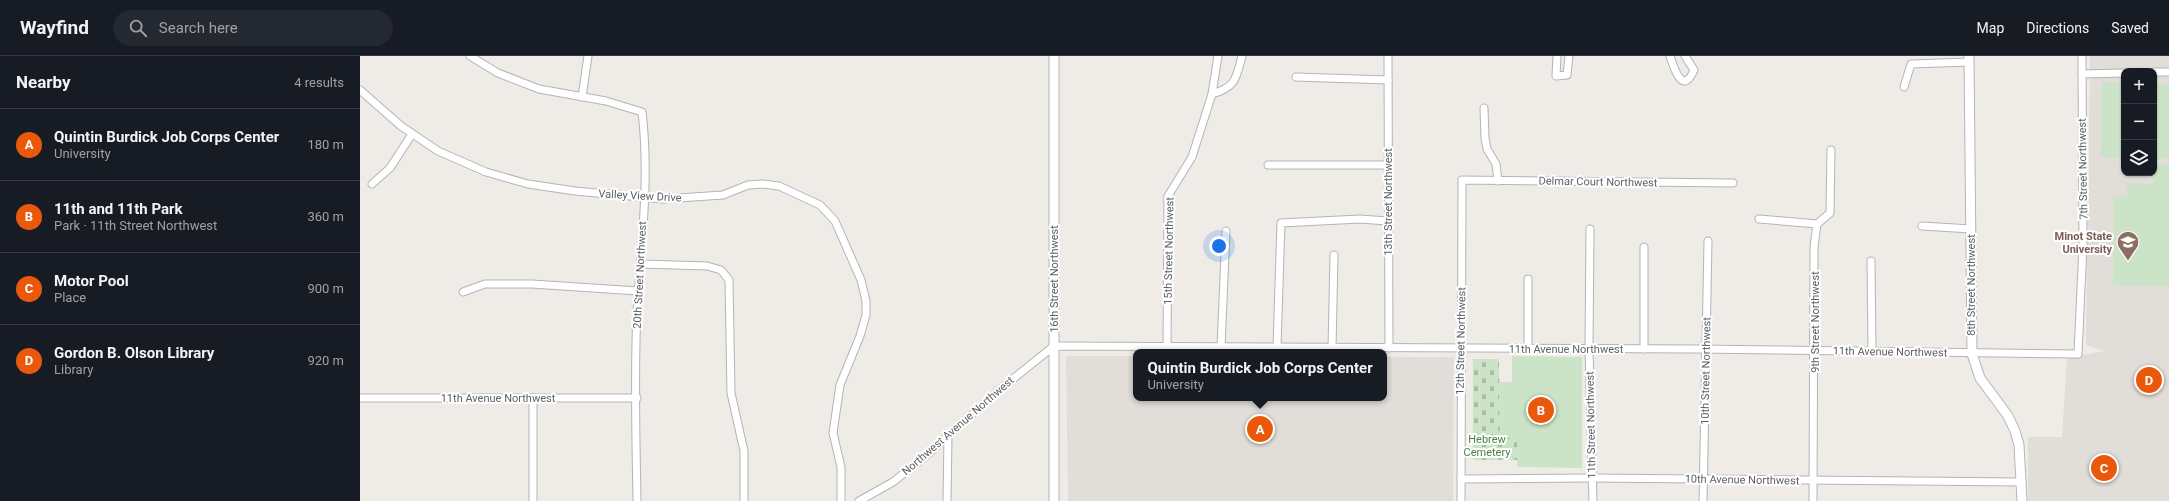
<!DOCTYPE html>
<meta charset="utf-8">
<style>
body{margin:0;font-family:Roboto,sans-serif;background:#242831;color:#f1f3f6}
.controls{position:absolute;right:12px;top:12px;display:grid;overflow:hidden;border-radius:8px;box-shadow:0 1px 3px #0004}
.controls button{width:36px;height:36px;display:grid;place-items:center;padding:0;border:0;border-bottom:1px solid #363941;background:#171b24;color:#f1f3f6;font:20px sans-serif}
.you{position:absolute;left:859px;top:190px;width:14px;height:14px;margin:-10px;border:3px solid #fff;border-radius:50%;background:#1a73e8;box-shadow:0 0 0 6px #1a73e833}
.badge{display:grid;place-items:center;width:26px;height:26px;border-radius:50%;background:#ea580c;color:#fff;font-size:13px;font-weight:700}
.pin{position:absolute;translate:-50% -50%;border:2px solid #fff;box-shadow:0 1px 4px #0006}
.popup{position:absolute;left:773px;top:293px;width:254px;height:52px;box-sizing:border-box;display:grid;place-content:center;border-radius:8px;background:#171b24;filter:drop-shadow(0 1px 3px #0005);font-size:13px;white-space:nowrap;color:#9ea1a6}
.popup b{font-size:15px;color:#f1f3f6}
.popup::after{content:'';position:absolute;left:50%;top:100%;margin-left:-8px;border:8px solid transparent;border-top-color:#171b24}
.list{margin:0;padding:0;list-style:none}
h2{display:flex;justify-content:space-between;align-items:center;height:52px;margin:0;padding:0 16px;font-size:17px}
h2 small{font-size:13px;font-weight:400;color:#9ea1a6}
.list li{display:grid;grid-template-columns:26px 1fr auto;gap:12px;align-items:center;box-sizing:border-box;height:72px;padding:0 16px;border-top:1px solid #363941}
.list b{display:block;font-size:15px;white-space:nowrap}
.list p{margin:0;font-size:13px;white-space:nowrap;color:#9ea1a6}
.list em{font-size:13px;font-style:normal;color:#9ea1a6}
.icon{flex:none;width:22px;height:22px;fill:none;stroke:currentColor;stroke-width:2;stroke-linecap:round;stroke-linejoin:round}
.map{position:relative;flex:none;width:1809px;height:445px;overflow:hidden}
header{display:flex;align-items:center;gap:24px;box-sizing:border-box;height:56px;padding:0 20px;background:#171b24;border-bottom:1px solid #363941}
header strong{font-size:19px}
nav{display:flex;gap:22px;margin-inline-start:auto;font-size:14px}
.search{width:280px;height:36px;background:#242831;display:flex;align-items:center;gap:10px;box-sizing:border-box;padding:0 14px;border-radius:22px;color:#9ea1a6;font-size:15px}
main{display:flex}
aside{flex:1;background:#171b24}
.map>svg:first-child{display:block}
</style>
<header>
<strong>Wayfind</strong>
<div class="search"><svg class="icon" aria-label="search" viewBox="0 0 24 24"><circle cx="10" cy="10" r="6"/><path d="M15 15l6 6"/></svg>Search here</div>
<nav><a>Map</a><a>Directions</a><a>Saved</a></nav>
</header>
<main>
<aside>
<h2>Nearby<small>4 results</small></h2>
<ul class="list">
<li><span class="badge">A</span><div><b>Quintin Burdick Job Corps Center</b><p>University</p></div><em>180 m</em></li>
<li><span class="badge">B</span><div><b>11th and 11th Park</b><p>Park · 11th Street Northwest</p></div><em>360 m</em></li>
<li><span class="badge">C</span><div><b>Motor Pool</b><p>Place</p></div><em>900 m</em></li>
<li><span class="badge">D</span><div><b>Gordon B. Olson Library</b><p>Library</p></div><em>920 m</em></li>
</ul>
</aside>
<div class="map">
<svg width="1809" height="445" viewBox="0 0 1809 445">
<defs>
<pattern id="cemetery-stones" width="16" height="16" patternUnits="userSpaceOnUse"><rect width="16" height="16" fill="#cbe3c6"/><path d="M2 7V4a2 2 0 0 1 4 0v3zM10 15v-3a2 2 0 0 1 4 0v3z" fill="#a8bba4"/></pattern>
</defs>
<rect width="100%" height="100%" fill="#efece7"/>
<g fill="#e1ddd8" fill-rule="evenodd">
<path d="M 1730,0 L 1809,0 L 1809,445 L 1668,445 L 1668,381 L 1702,381 L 1707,302 L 1745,295 L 1726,289 ZM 1764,15 L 1794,15 L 1794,117 L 1764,117 Z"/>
<path d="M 706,300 L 776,300 L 776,342 L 1024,342 L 1024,301 L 1094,301 L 1093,445 L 708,445 Z"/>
</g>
<path fill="url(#cemetery-stones)" d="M 1113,303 L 1139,303 L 1140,382 L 1157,382 L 1157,404 L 1113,404 Z"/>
<g fill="#cbe3c6">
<path d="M 1742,27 L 1764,27 L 1764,102 L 1741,101 Z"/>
<path d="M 1795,28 L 1809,28 L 1809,102 L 1794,102 Z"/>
<path d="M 1794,108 L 1809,108 L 1809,230 L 1753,229 L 1754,141 L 1767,141 L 1767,127 L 1793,128 Z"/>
<path d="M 1152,300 L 1222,301 L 1222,412 L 1157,411 L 1157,382 L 1140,382 L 1139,326 L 1152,326 Z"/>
</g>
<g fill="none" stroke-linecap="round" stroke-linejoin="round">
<g stroke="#b2b4b7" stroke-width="9">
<g id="street">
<path d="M 110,0 L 138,17 L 179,33 L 246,45 L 282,56 C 290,122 281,190 277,256 C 274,319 276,382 277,445"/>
<path d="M 858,0 L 852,38 C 876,31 876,23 882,0"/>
<path d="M 1028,0 L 1029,292"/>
<path d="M 1197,0 L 1196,20 L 1207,19 L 1209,0"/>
<path d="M 1310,0 C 1314,13 1323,40 1334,14 L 1325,0"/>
<path d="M 1794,16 L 1809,16"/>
<path d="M 1722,18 L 1764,17"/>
<path d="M 936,21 L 1028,24"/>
<path d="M 1544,31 L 1551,8 L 1609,6"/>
<path d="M 0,34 L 41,70 L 78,95 L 126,116 L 168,128 L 215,135 L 303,143 L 363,139 L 388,129 L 403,128 L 419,130 L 460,149 L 475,165 L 501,224 L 506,245 L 506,259 L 500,280 L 480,329 L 473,377 L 481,411 L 481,445"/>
<path d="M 222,41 L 228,0"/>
<path d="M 1124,52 L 1125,82 L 1127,93 L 1136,108 L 1138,125"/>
<path d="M 908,109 L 1028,109"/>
<path d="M 12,128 L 30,112 L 52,78"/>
<path d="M 1399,163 L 1457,168"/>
<path d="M 1562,170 L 1611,173"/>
<path d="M 1230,173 L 1229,293 L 1233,445"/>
<path d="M 1511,205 L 1512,295"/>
<path d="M 281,208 L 347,210 L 361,214 L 369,224 L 371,337 L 384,395 L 384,445"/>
<path d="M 103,236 L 125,228 L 172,228 L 278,235"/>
<path d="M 807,290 L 808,140 L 832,101 L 852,38"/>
<path d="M 861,291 L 866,175"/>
<path d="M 917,291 L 921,167 L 1000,163 L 1027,165"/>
<path d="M 972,292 L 974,199"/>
<path d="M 1168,293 L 1168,223"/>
<path d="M 1284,293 L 1284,191"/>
<path d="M 0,342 L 277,342"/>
<path d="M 173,342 L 173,445"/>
<path d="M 1101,423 L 1232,422 L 1662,426"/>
<path d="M 499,445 L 533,426 L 567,399 L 638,335 L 694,290 L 1336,293 L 1718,298 L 1723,189 L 1722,0"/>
<path d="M 587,445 L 588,379"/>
<path d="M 1101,445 L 1102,124 L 1373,127"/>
<path d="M 1343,445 L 1348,185"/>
<path d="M 1453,445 L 1454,191 L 1457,168 L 1470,157 L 1471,94"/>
</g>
</g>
<g stroke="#b3b6ba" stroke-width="11">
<g id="secondary">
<path d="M 694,0 L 694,445"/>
<path d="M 1609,0 L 1612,298 L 1620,322 L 1648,360 L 1655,375 L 1659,389 L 1662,445"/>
</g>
</g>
<use href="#street" stroke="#fff" stroke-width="7"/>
<use href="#secondary" stroke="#fff" stroke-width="9"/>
</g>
<defs>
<g id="university-pin" transform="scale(1.15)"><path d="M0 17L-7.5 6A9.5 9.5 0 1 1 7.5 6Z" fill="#8d6e63" stroke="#fff"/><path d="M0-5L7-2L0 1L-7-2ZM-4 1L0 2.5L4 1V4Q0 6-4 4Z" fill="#fff"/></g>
</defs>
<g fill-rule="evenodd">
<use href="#university-pin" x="1768" y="186"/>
</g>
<g text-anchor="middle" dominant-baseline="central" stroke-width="4" stroke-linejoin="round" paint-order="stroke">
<g font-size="11" fill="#5e6265" stroke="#fff">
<text transform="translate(1723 113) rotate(-91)">7th Street Northwest</text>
<text transform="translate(1238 126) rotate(1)">Delmar Court Northwest</text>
<text transform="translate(280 140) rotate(3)">Valley View Drive</text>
<text transform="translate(1028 146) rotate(-90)">13th Street Northwest</text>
<text transform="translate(809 195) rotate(-89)">15th Street Northwest</text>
<text transform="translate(280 219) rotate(-87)">20th Street Northwest</text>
<text transform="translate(694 223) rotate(-90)">16th Street Northwest</text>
<text transform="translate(1611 229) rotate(-90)">8th Street Northwest</text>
<text transform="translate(1455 266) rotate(-90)">9th Street Northwest</text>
<text transform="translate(1101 285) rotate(-89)">12th Street Northwest</text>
<text x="1206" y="293">11th Avenue Northwest</text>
<text transform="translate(1530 296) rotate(1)">11th Avenue Northwest</text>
<text transform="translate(1346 315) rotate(-89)">10th Street Northwest</text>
<text x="138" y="342">11th Avenue Northwest</text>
<text transform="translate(1231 369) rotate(-91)">11th Street Northwest</text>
<text transform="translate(598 370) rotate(-41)">Northwest Avenue Northwest</text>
<text transform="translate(1382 424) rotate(1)">10th Avenue Northwest</text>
</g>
<g font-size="11" font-weight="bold" fill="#785e54" stroke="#fff" text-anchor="end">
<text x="1752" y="180">Minot State<tspan x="1752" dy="13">University</tspan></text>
</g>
<g font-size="11" fill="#468340" stroke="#fff">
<text x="1127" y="383">Hebrew<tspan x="1127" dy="13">Cemetery</tspan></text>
</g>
</g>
</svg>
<div class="controls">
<button>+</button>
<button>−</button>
<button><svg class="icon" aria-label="layers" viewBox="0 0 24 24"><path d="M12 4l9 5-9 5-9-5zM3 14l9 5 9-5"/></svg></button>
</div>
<div class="you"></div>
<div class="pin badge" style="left:900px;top:373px">A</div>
<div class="popup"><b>Quintin Burdick Job Corps Center</b>University</div>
<div class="pin badge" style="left:1181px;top:354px">B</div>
<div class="pin badge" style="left:1744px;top:412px">C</div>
<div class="pin badge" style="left:1789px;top:324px">D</div>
</div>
</main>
